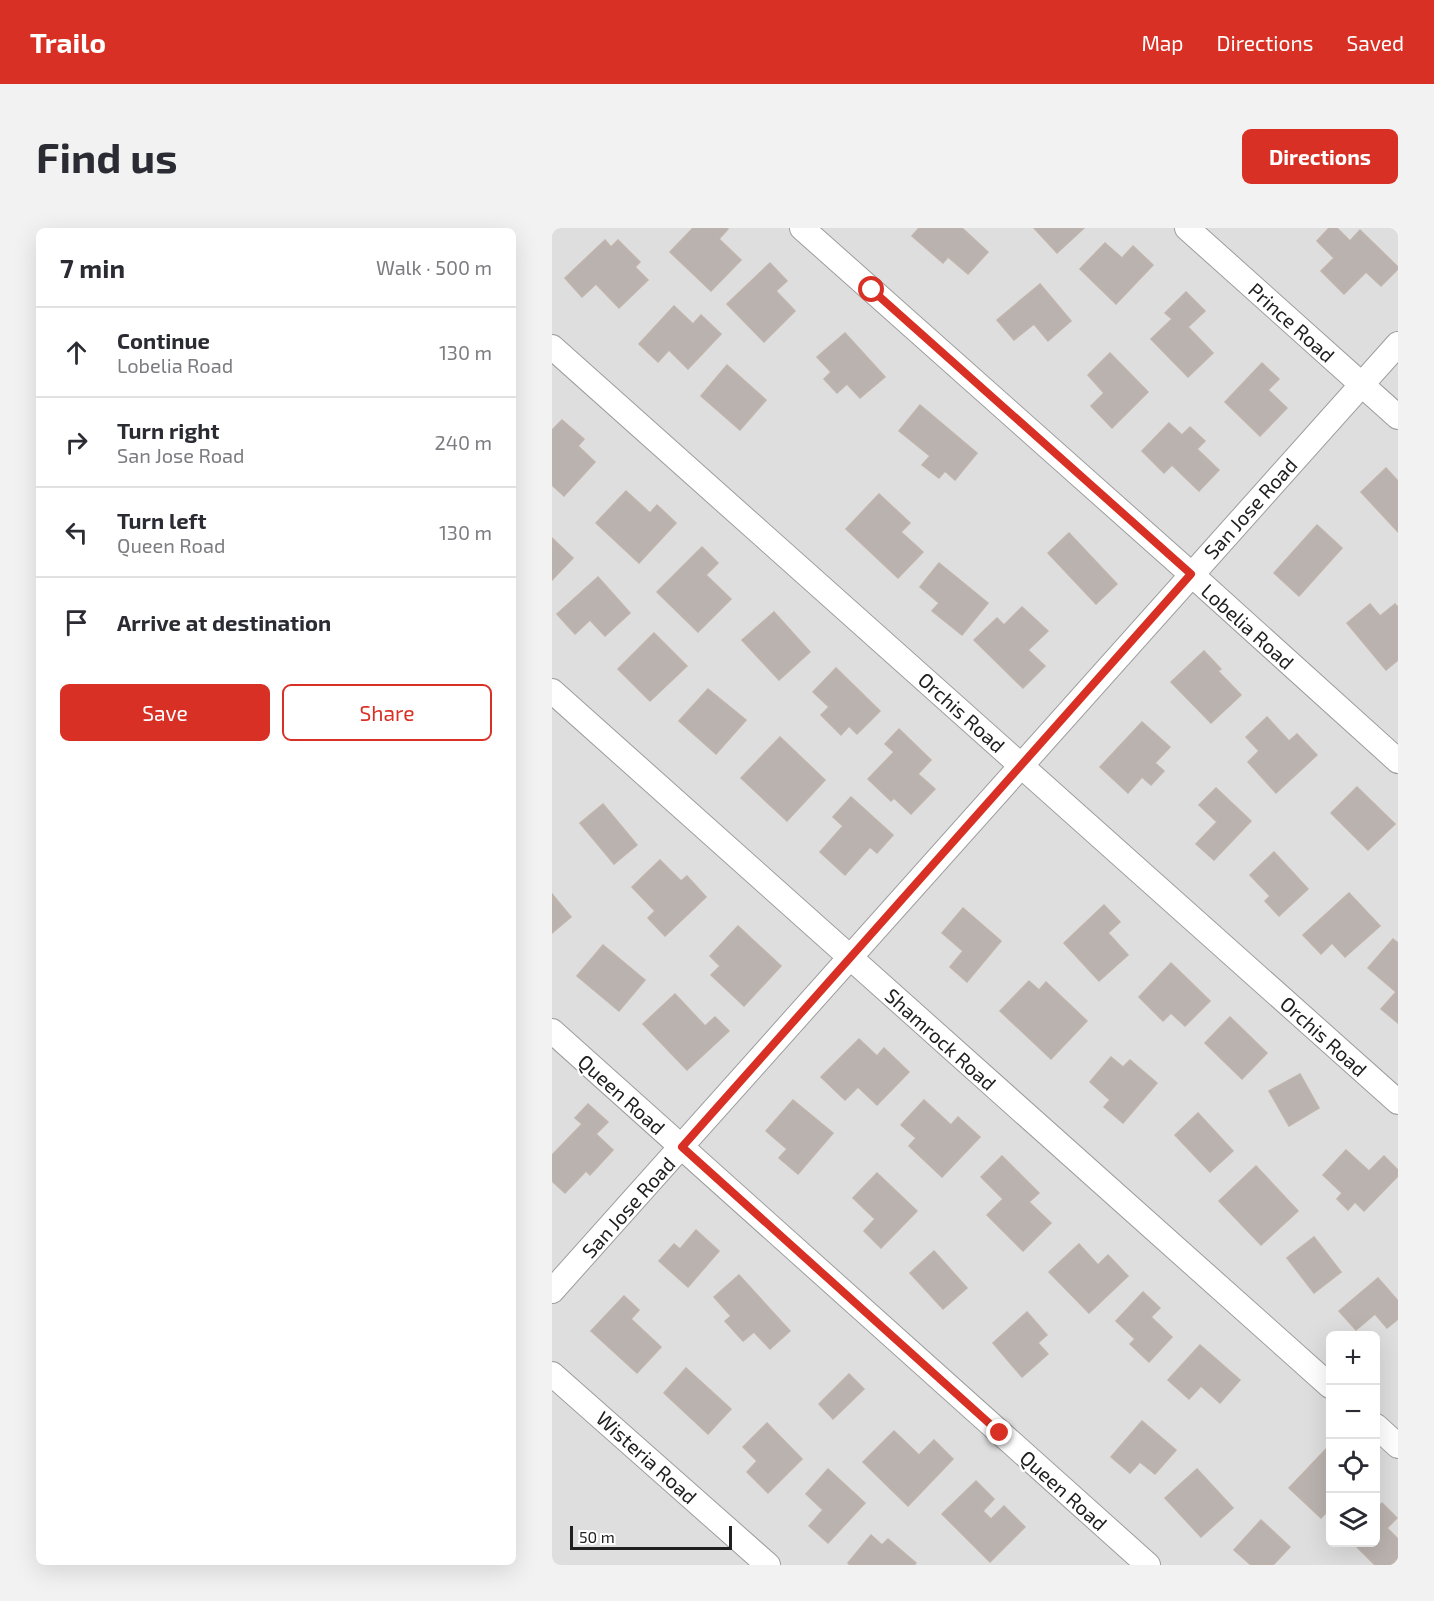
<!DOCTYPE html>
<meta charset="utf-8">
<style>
body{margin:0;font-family:"Exo 2",sans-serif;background:#f2f2f3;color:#2b2b33}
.controls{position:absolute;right:18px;bottom:18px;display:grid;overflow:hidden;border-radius:9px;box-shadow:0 6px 24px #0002}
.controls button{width:54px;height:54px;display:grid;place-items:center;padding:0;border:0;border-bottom:2px solid #e1e1e2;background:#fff;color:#2b2b33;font:30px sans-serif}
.scale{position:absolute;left:18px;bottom:15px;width:162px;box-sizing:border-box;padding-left:6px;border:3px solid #202020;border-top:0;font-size:16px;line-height:21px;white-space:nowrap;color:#202020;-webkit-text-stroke:4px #fff;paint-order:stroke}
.stop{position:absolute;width:18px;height:18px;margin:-14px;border:4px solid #d93025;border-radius:50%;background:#fff}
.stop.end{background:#d93025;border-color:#fff;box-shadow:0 2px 6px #0008}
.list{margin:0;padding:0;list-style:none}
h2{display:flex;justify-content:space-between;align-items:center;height:78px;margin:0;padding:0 24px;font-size:26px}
h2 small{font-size:20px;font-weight:400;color:#7c7c81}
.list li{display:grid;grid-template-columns:39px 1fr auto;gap:18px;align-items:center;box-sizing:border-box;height:90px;padding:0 24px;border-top:2px solid #e1e1e2}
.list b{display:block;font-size:22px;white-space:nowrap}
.list p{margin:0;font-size:20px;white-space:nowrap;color:#7c7c81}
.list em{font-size:20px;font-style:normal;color:#7c7c81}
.actions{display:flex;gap:12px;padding:18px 24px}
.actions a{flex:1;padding:14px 0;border:2px solid #d93025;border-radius:9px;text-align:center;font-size:21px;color:#d93025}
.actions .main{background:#d93025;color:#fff}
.icon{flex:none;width:33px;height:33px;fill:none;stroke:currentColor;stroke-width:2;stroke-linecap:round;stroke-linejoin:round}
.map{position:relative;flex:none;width:846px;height:1337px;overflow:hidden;border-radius:9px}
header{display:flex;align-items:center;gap:36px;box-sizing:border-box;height:84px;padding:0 30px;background:#d93025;color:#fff}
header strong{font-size:28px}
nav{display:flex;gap:33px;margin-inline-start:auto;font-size:21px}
.intro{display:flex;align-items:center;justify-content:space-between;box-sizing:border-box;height:144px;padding:0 36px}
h1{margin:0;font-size:42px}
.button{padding:15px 27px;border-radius:9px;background:#d93025;color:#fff;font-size:21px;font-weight:700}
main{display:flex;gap:36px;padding:0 36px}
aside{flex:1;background:#fff;border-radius:9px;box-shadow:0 6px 24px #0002}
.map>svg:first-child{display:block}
</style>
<header>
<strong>Trailo</strong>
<nav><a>Map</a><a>Directions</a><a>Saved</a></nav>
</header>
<div class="intro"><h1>Find us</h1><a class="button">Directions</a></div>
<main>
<aside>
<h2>7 min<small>Walk · 500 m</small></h2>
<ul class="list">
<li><svg class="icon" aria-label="ahead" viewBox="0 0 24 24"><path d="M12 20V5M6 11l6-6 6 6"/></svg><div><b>Continue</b><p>Lobelia Road</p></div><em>130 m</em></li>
<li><svg class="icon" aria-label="right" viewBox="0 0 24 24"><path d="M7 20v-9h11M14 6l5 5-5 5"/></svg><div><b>Turn right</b><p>San Jose Road</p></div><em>240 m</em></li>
<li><svg class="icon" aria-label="left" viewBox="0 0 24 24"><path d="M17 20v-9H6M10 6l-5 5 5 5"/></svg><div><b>Turn left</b><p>Queen Road</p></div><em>130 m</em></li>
<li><svg class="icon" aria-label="arrive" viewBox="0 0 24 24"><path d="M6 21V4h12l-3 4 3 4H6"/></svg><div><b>Arrive at destination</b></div></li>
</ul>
<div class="actions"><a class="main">Save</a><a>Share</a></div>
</aside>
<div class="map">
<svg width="846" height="1337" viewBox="0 0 846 1337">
<rect width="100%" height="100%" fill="#f0ede8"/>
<path fill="#dedede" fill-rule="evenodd" d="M 0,0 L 846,0 L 846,1337 L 0,1337 ZM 778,1108 L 824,1108 L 824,1314 L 778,1314 Z"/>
<g fill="#b9b2ae" stroke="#c0b4ac" stroke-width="1.5">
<path d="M 141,0 L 174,0 L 176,1 L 167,11 L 189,32 L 159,63 L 118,24 Z"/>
<path d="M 367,0 L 410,0 L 436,24 L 416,46 L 396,29 L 391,35 L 360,8 Z"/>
<path d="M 482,0 L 532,0 L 505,25 Z"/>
<path d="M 777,0 L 785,0 L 798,13 L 808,2 L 846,39 L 846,41 L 829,58 L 814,44 L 792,66 L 769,43 L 782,30 L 765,13 Z"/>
<path d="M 53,12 L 59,19 L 66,12 L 88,34 L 83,39 L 96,52 L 67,80 L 44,56 L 30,69 L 13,50 Z"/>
<path d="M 553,15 L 570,30 L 581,18 L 601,37 L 564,76 L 528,41 Z"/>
<path d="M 218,35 L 235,53 L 224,63 L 243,83 L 212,114 L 175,76 Z"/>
<path d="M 488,56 L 519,93 L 496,113 L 482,96 L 462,112 L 445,92 Z"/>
<path d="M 634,64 L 653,83 L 636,99 L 661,125 L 636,149 L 599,111 L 620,91 L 613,85 Z"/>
<path d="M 122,78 L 141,96 L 149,87 L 169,106 L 136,141 L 117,122 L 106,134 L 87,116 Z"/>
<path d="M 293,105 L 333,149 L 308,170 L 295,156 L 285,165 L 272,151 L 279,144 L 265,129 Z"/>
<path d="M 558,125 L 596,164 L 560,200 L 539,178 L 552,165 L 536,147 Z"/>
<path d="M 710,135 L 727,151 L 716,162 L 735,180 L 708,208 L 673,174 Z"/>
<path d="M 175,137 L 214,172 L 188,202 L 149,168 Z"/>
<path d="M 368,177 L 425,225 L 403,252 L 393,243 L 387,250 L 370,237 L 378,228 L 347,203 Z"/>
<path d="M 10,192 L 32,211 L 26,218 L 43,234 L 12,268 L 0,257 L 0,202 Z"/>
<path d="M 617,195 L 630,207 L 638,199 L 653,213 L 645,221 L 667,242 L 647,263 L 620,237 L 612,245 L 590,223 Z"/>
<path d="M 834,240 L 846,253 L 846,304 L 809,264 Z"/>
<path d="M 74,263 L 98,285 L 105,277 L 124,295 L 87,335 L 44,295 Z"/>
<path d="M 327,266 L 358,295 L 349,304 L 371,324 L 346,350 L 294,301 Z"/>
<path d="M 765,297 L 790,320 L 747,368 L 722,345 Z"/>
<path d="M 517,305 L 565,356 L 544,376 L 496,325 Z"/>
<path d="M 0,310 L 21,330 L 0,352 Z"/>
<path d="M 150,319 L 166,335 L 154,347 L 179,371 L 146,404 L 105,364 Z"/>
<path d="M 387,335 L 436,375 L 410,407 L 380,383 L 387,375 L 368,359 Z"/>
<path d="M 46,349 L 78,385 L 53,408 L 38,392 L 23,406 L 5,386 Z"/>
<path d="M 818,376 L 828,388 L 843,376 L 846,379 L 846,432 L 834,442 L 795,395 Z"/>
<path d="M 470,379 L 496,403 L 476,422 L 493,438 L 471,460 L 422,412 L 445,390 L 452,397 Z"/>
<path d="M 222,384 L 258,424 L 227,452 L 190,412 Z"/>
<path d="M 102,405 L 135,438 L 98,473 L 66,441 Z"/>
<path d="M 652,423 L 669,441 L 666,443 L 689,467 L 659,495 L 619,454 Z"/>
<path d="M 284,440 L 328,483 L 305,506 L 297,498 L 289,507 L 269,487 L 277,479 L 261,464 Z"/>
<path d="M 156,461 L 194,492 L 164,526 L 127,493 Z"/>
<path d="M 715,489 L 737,513 L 745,506 L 765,527 L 724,565 L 696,534 L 707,523 L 694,509 Z"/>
<path d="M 590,494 L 618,519 L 603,535 L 612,543 L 599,557 L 590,549 L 576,565 L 548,539 Z"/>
<path d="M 347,501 L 379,532 L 366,546 L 383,561 L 359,586 L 342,570 L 339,573 L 316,551 L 342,524 L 333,516 Z"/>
<path d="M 228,509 L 273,552 L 235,593 L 189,550 Z"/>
<path d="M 805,559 L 843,596 L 816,622 L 779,585 Z"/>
<path d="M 664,560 L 699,593 L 662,632 L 644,616 L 665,594 L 647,577 Z"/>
<path d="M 299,569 L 341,607 L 325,625 L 318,619 L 293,647 L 268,624 L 291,598 L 281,589 Z"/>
<path d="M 51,576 L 85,617 L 62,636 L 28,595 Z"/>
<path d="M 722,624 L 756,661 L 727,688 L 713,673 L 718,668 L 698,647 Z"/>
<path d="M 108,632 L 129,653 L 135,648 L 154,669 L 113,708 L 96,690 L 103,683 L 80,659 Z"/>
<path d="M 797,665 L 828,698 L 793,729 L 780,715 L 769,726 L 751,707 Z"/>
<path d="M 0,666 L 19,689 L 0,705 Z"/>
<path d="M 552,677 L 568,694 L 556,705 L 576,727 L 547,753 L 512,715 Z"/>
<path d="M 411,680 L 449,713 L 415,754 L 398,739 L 411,723 L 390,705 Z"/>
<path d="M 186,698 L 229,738 L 192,778 L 159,747 L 168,738 L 158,728 Z"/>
<path d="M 841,711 L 846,715 L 846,795 L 829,781 L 844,764 L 816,740 Z"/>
<path d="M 51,717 L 93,752 L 67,783 L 25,748 Z"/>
<path d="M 619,735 L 658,773 L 633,798 L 619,785 L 611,793 L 587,769 Z"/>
<path d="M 477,753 L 487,762 L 494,754 L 535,793 L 499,831 L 448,783 Z"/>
<path d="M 123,766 L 153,798 L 163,789 L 177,803 L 135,842 L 91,796 Z"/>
<path d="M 678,789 L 715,825 L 690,851 L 653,815 Z"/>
<path d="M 307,811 L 325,828 L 332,820 L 357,844 L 325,877 L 306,859 L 293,872 L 269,849 Z"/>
<path d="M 559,829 L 571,839 L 578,832 L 605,855 L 571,895 L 552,879 L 558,872 L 538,854 Z"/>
<path d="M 748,846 L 767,880 L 737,898 L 717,863 Z"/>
<path d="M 241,872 L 281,905 L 246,946 L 227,930 L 235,921 L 214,903 Z"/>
<path d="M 372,872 L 399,897 L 406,889 L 428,909 L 390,949 L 357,918 L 364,910 L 349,897 Z"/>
<path d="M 36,876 L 56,894 L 44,906 L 61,922 L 38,947 L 34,943 L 13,965 L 0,953 L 0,927 L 30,896 L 23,890 Z"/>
<path d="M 646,885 L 681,923 L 658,944 L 623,907 Z"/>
<path d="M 794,922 L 817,943 L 832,928 L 846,942 L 846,948 L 812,983 L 803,974 L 796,982 L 785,971 L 790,965 L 771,947 Z"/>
<path d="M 450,928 L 487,965 L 477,974 L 499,995 L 471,1023 L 435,987 L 451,971 L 429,949 Z"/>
<path d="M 704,938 L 746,983 L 709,1017 L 667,973 Z"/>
<path d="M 325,945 L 365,983 L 329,1020 L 312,1003 L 323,991 L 301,970 Z"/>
<path d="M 144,1002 L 167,1023 L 136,1059 L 107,1033 L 122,1016 L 128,1021 Z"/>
<path d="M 762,1009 L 789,1044 L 762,1065 L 735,1030 Z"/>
<path d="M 527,1016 L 546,1037 L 556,1027 L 576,1048 L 537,1085 L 497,1044 Z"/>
<path d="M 382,1023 L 415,1060 L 391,1081 L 358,1045 Z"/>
<path d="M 187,1047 L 238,1103 L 218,1121 L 202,1104 L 191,1113 L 173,1093 L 179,1088 L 162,1069 Z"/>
<path d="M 826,1050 L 846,1073 L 846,1091 L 835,1100 L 823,1086 L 804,1102 L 787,1083 Z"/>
<path d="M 591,1064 L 608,1080 L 599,1089 L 620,1109 L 597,1134 L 578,1116 L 583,1111 L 564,1093 Z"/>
<path d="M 72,1068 L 87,1082 L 79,1091 L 109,1119 L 85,1145 L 39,1103 Z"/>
<path d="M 475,1084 L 495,1107 L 486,1115 L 496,1126 L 470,1149 L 441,1115 Z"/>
<path d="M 648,1117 L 688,1152 L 668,1175 L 649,1158 L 637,1171 L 616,1152 Z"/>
<path d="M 134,1140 L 179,1181 L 156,1206 L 112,1165 Z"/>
<path d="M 297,1146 L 312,1161 L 281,1191 L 267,1176 Z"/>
<path d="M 590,1193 L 624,1222 L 603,1246 L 588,1234 L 578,1245 L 559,1229 Z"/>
<path d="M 215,1195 L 250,1231 L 216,1265 L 195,1244 L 205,1233 L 191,1219 Z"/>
<path d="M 342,1203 L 367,1227 L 382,1212 L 401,1231 L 356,1278 L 311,1234 Z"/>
<path d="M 775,1220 L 778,1223 L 778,1281 L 769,1290 L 737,1260 Z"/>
<path d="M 276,1241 L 313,1275 L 276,1315 L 257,1298 L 271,1282 L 254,1266 Z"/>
<path d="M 645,1241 L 681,1280 L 649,1309 L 613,1270 Z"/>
<path d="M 424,1253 L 442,1271 L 431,1283 L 439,1291 L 452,1278 L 473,1299 L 438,1334 L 390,1286 Z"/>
<path d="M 830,1275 L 845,1290 L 835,1300 L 846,1311 L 846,1330 L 839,1337 L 823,1337 L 800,1314 L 824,1314 L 824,1281 Z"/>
<path d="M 709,1292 L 738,1319 L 721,1337 L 699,1337 L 682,1322 Z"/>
<path d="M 319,1307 L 330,1317 L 336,1311 L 364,1335 L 362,1337 L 298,1337 L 296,1335 Z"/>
</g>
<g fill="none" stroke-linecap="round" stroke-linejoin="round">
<g stroke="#9d9d9d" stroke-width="26">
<g id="street">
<path d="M 250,0 L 639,346 L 846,533"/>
<path d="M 635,0 L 846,189"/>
<path d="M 0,119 L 846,874"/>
<path d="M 0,463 L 778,1158"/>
<path d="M 0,803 L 596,1337"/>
<path d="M 0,1063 L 846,116"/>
<path d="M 0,1146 L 216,1337"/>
<path d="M 824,1198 L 846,1218"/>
</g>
</g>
<use href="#street" stroke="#fff" stroke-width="24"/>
</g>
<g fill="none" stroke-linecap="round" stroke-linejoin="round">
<path stroke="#d93025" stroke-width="8" d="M 320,62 L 639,346 L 130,919 L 448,1205"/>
</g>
<g text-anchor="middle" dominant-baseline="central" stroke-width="4.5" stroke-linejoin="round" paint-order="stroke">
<g font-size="20" fill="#202020" stroke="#fff">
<text transform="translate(740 94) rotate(42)">Prince Road</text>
<text transform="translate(698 280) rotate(-48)">San Jose Road</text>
<text transform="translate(696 398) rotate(42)">Lobelia Road</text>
<text transform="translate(410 484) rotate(42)">Orchis Road</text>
<text transform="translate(772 808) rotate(42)">Orchis Road</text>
<text transform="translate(389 811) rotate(42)">Shamrock Road</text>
<text transform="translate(70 866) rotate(42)">Queen Road</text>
<text transform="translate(76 979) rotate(-48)">San Jose Road</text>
<text transform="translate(95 1229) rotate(42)">Wisteria Road</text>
<text transform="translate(512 1262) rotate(42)">Queen Road</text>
</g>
</g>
</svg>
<div class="controls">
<button>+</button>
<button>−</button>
<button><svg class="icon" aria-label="locate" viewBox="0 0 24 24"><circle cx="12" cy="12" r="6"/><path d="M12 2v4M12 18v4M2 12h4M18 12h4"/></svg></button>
<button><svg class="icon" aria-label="layers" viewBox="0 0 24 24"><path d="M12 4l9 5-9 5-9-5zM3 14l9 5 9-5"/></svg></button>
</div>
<div class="scale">50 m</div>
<div class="stop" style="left:320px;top:62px"></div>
<div class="stop end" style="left:448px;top:1205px"></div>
</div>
</main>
